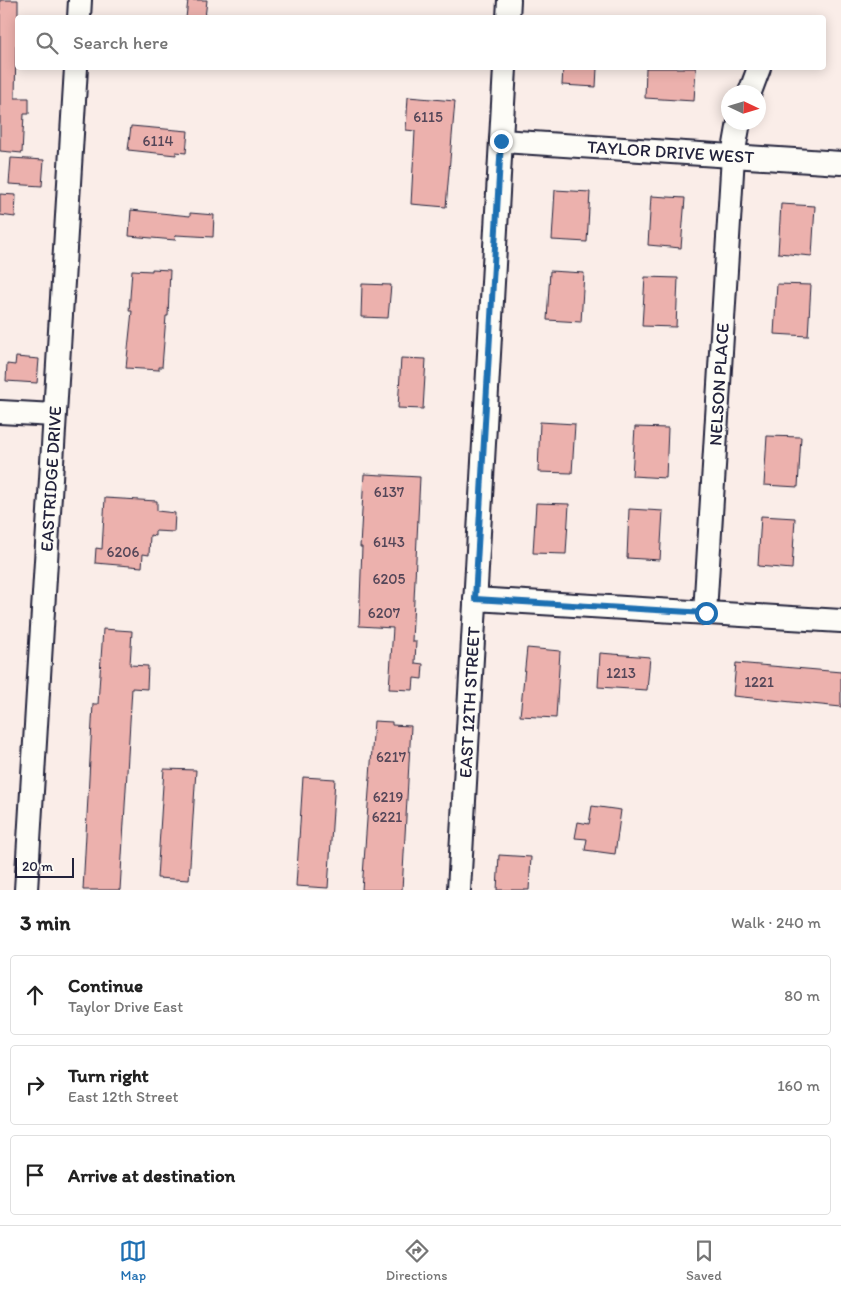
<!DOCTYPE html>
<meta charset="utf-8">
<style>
body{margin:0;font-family:Itim,sans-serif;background:#f2f2f2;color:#222}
.compass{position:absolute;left:721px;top:85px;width:45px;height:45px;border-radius:50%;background:#fff;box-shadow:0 2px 12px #0003;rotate:94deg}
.scale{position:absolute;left:15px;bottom:12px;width:59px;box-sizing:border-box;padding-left:5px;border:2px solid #22223b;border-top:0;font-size:14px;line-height:18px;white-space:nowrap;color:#22223b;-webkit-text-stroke:4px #fdfcf7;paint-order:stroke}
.stop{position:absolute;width:15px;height:15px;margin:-11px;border:4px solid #1f6fb2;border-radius:50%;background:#fff}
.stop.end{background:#1f6fb2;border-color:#fff;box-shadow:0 1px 5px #0008}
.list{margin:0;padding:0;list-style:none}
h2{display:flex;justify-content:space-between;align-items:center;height:65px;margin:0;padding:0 20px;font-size:21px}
h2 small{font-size:16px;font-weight:400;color:#767676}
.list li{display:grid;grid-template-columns:32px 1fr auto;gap:15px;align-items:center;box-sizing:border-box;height:80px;margin:0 10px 10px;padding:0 10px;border:1px solid #e0e0e0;border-radius:5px}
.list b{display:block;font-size:19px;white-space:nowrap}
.list p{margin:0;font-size:16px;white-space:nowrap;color:#767676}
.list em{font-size:16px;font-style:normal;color:#767676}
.icon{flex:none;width:28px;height:28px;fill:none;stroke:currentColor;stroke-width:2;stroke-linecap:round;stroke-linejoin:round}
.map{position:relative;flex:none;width:841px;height:890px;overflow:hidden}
.search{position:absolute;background:#fff;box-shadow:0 2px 12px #0003;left:15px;right:15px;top:15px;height:55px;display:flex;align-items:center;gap:12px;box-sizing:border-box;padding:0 18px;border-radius:5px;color:#767676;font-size:19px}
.sheet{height:335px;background:#fff}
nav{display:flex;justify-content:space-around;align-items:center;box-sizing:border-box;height:70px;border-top:1px solid #e0e0e0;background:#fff;font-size:14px;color:#767676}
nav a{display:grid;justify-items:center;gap:2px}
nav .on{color:#1f6fb2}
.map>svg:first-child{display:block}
</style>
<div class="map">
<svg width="841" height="890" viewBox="0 0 841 890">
<rect width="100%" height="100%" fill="#faede8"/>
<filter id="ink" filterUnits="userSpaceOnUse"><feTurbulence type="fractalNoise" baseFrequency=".02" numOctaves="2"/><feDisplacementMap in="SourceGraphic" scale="10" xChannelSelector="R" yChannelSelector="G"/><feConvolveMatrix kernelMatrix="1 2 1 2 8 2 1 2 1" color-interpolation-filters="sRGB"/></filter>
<g filter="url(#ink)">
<g fill="#ecb1ad" stroke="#22223b">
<path d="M 0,0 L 18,0 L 18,45 L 16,45 L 15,98 L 29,98 L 29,114 L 24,114 L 22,153 L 0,151 Z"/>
<path d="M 188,0 L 207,0 L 205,18 L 186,18 Z"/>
<path d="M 563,68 L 597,68 L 596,87 L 562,85 Z"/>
<path d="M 646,68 L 696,68 L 694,101 L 645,98 Z"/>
<path d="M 408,97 L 455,101 L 446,207 L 411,204 L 415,131 L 406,130 Z"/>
<path d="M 131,126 L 188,131 L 186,153 L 176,152 L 176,155 L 128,150 Z"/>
<path d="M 11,158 L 44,160 L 42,186 L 9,184 Z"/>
<path d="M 555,190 L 590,192 L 587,242 L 552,240 Z"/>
<path d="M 0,194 L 16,195 L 15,217 L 0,215 Z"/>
<path d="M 651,196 L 685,198 L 681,248 L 648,245 Z"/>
<path d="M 781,204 L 815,206 L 812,256 L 778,253 Z"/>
<path d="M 131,210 L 190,216 L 190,213 L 214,215 L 213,237 L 176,235 L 175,240 L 129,236 Z"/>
<path d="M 152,269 L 170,270 L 168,316 L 166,316 L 162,367 L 159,367 L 159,370 L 126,368 L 132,311 L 129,311 L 132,270 L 152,271 Z"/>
<path d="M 550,271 L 584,273 L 581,322 L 547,320 Z"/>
<path d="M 645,277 L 678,278 L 676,327 L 642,326 Z"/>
<path d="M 362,284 L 391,285 L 388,318 L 361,317 Z"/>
<path d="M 777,284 L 811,285 L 808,336 L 774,334 Z"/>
<path d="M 16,357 L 39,359 L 37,383 L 6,381 L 7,364 L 15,365 Z"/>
<path d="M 401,358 L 426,359 L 423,409 L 398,408 Z"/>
<path d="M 540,422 L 575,424 L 572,473 L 538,472 Z"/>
<path d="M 635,427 L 668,428 L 666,478 L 632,476 Z"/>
<path d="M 767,436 L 801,437 L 798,487 L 764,485 Z"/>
<path d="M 364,474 L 420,477 L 412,641 L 416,641 L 415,663 L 423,664 L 422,679 L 414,678 L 413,690 L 389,689 L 393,628 L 359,626 L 362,547 L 360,547 Z"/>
<path d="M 105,498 L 157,501 L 157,511 L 175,513 L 174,532 L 155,531 L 155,536 L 150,535 L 149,555 L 143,554 L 142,567 L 95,563 L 96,548 L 102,549 Z"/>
<path d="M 536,503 L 569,504 L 566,554 L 533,553 Z"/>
<path d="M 629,509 L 663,511 L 660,560 L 627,558 Z"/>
<path d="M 761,516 L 795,518 L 792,569 L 758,566 Z"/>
<path d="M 103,629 L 132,631 L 130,665 L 148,666 L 147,689 L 132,688 L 120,890 L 83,890 L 93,704 L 98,704 Z"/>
<path d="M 527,648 L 560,651 L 556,718 L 520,716 Z"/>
<path d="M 600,653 L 650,657 L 647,690 L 598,687 Z"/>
<path d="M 736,663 L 841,672 L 841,707 L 733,696 Z"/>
<path d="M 374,721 L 392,722 L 392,725 L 411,726 L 402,890 L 362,890 Z"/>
<path d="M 164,769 L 196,770 L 189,880 L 157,878 Z"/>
<path d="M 303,777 L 335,779 L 328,888 L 296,886 Z"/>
<path d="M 592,806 L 621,810 L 615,854 L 585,850 L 587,839 L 575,838 L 578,822 L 589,824 Z"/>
<path d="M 499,855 L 531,857 L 529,890 L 497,890 Z"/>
</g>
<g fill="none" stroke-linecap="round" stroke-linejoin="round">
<g stroke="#22223b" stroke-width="26">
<g id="street">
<path d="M 79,18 L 80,0"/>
<path d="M 508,18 L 509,0"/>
<path d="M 750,92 L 759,68"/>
<path id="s1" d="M 501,141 L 841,163"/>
<path d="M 0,412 L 54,415"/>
<path d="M 475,599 L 841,621"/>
<path id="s2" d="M 705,613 L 733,156 L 739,122"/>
<path id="s3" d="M 26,890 L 76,68"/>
<path id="s4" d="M 459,890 L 505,68"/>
</g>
</g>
<use href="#street" stroke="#fdfcf7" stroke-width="22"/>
</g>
</g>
<g fill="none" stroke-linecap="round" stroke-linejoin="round" filter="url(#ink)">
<path stroke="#1f6fb2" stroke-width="6" d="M 501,141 L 475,599 L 706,613"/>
</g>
<g text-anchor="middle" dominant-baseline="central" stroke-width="5" stroke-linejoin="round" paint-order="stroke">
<g font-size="15" fill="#544658">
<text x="428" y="117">6115</text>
<text x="158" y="141">6114</text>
<text x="389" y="492">6137</text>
<text x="389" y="542">6143</text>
<text x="123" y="552">6206</text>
<text x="389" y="579">6205</text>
<text x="384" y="613">6207</text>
<text x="621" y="673">1213</text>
<text x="759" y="682">1221</text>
<text x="391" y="757">6217</text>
<text x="388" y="797">6219</text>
<text x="387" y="817">6221</text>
</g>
<g font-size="18" fill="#22223b" stroke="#fdfcf7">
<text stroke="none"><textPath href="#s1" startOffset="170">TAYLOR DRIVE WEST</textPath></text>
<text stroke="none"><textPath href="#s2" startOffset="229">NELSON PLACE</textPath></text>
<text stroke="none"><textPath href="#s3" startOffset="412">EASTRIDGE DRIVE</textPath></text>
<text stroke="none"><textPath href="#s4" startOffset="188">EAST 12TH STREET</textPath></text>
</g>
</g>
</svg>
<svg class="compass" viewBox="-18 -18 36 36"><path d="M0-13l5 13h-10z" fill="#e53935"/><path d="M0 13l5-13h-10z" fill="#767676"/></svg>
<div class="scale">20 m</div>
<div class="stop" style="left:706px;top:613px"></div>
<div class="stop end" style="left:501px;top:141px"></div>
<div class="search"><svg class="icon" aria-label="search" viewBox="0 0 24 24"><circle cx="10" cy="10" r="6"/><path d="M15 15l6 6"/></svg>Search here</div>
</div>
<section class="sheet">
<h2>3 min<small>Walk · 240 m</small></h2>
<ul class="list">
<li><svg class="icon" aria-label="ahead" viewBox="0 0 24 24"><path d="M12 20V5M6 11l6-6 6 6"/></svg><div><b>Continue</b><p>Taylor Drive East</p></div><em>80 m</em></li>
<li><svg class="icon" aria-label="right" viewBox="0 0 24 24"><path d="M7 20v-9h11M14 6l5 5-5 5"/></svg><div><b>Turn right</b><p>East 12th Street</p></div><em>160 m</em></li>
<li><svg class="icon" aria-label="arrive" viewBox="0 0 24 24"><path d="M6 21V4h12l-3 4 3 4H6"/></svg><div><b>Arrive at destination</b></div></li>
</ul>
</section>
<nav>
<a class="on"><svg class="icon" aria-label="map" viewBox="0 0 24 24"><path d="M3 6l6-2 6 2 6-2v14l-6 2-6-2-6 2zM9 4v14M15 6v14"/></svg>Map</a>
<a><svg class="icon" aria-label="directions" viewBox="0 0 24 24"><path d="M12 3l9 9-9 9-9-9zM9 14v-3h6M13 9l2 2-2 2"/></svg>Directions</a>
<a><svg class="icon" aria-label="saved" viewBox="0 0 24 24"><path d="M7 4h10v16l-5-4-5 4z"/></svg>Saved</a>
</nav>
